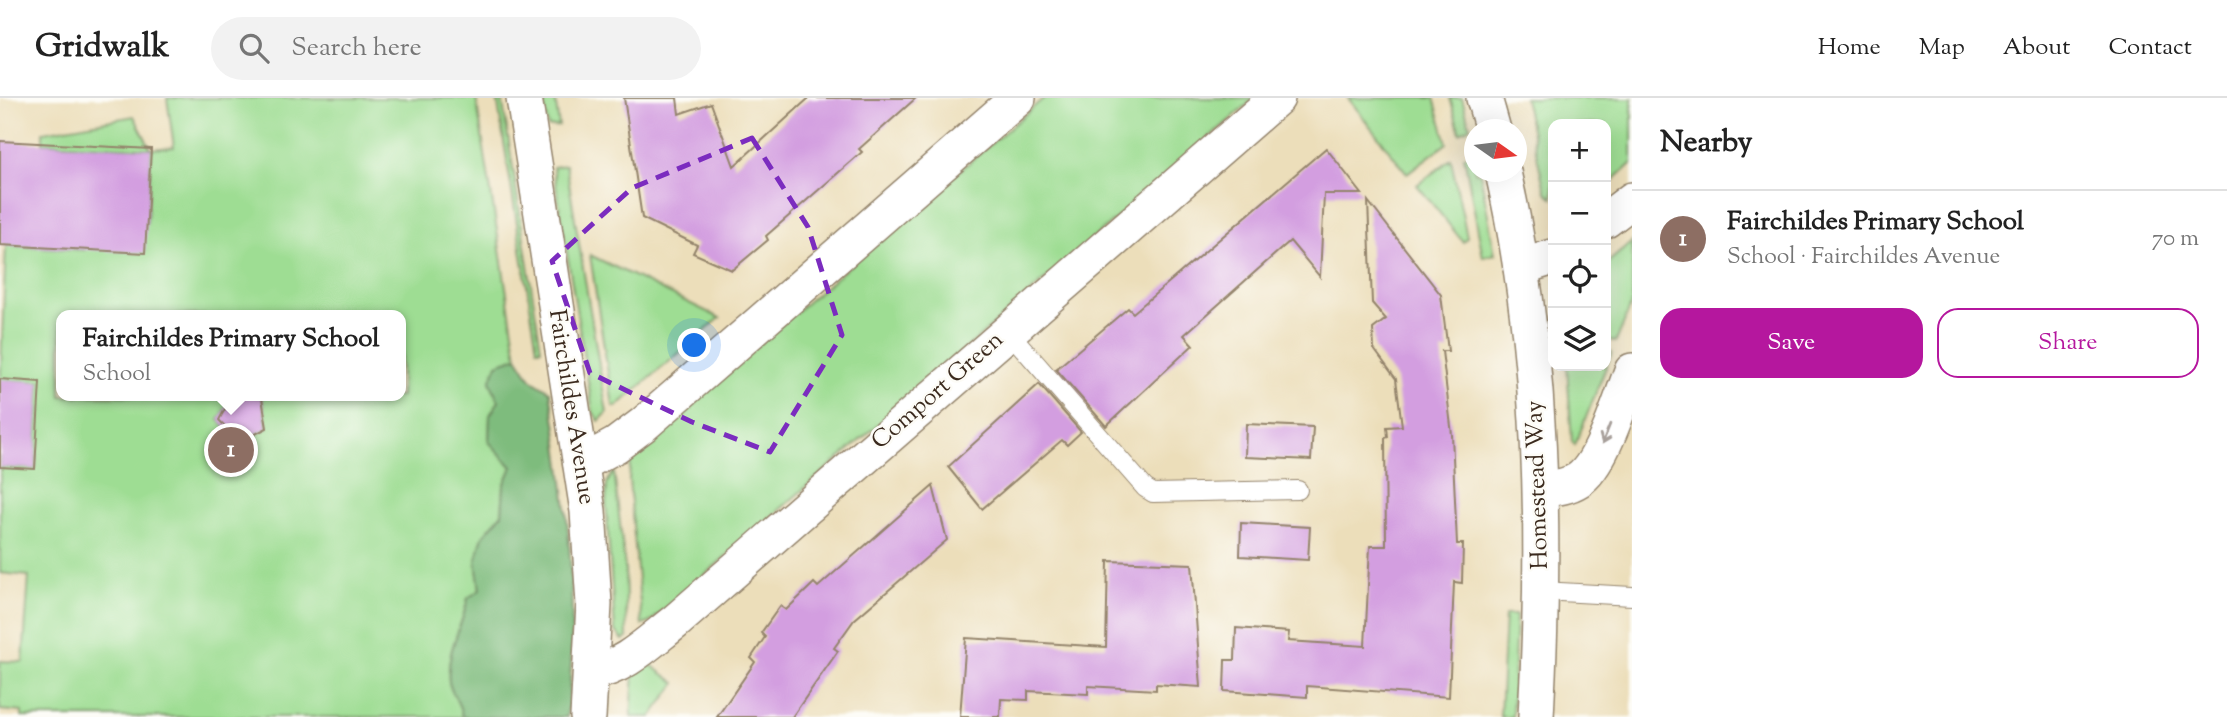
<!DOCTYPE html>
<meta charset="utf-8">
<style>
body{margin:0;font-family:"Sorts Mill Goudy",serif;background:#f2f2f2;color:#222}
.controls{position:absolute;right:21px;top:21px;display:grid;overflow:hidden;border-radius:14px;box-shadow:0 7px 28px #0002}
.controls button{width:63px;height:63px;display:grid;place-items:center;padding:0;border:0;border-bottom:2px solid #e0e0e0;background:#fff;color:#222;font:35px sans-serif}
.compass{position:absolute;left:1464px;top:21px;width:63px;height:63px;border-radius:50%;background:#fff;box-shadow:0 7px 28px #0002;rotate:104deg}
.you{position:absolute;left:695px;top:248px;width:24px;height:24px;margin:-18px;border:5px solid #fff;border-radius:50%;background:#1a73e8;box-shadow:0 0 0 10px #1a73e833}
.badge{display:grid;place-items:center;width:46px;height:46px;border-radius:50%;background:#b5179e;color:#fff;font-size:23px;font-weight:700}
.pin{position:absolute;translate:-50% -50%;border:4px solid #fff;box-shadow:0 2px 7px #0006}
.popup{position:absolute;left:56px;top:212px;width:350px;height:91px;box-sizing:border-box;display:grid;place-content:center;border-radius:14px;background:#fff;filter:drop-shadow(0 2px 5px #0005);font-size:23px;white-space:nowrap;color:#767676}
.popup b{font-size:26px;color:#222}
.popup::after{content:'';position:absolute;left:50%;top:100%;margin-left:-14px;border:14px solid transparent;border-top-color:#fff}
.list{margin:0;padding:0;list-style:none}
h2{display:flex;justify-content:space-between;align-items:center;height:91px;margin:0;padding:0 28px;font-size:30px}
h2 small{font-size:23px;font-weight:400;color:#767676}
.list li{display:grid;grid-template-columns:46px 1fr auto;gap:21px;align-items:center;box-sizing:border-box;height:98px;padding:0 28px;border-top:2px solid #e0e0e0}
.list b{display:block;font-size:26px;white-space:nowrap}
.list p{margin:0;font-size:23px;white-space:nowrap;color:#767676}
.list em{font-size:23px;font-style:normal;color:#767676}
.actions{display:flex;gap:14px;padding:21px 28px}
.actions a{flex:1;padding:16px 0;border:2px solid #b5179e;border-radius:21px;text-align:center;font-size:24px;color:#b5179e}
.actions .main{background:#b5179e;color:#fff}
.icon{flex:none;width:38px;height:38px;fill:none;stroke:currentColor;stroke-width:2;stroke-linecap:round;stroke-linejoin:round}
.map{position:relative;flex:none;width:1632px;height:619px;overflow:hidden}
header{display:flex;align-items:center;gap:42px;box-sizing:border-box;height:98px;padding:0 35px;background:#fff;border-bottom:2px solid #e0e0e0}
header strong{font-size:33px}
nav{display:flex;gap:38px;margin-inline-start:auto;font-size:24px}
.search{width:490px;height:63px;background:#f2f2f2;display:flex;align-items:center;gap:18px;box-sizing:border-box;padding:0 24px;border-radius:38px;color:#767676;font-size:26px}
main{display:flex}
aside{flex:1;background:#fff}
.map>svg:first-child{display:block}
</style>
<header>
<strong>Gridwalk</strong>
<div class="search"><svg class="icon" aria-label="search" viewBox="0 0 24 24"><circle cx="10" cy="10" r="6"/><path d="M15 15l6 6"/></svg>Search here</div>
<nav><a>Home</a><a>Map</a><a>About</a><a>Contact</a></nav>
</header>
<main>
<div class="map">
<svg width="1632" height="619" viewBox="0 0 1632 619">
<rect width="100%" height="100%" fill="#fdfcf7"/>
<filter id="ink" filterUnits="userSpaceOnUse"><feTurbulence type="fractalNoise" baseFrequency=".0143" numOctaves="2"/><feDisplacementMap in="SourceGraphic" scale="14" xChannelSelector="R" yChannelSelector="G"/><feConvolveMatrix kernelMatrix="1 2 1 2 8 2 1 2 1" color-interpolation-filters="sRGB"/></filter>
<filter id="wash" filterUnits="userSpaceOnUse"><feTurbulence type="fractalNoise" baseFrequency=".00686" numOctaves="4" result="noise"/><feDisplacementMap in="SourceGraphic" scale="28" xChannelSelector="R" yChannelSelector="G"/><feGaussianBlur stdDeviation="1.57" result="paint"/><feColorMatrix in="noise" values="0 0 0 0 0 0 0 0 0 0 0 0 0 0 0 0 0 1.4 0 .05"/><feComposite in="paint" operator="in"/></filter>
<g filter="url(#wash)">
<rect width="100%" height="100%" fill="#ecdeba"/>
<g fill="#9edd93" stroke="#6c8458" stroke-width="2" fill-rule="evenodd">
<path d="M 167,0 L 476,0 L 517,259 L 497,266 L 500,303 L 490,317 L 489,343 L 512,369 L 504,388 L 502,416 L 483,438 L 476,463 L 480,492 L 468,500 C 462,531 446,552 449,584 C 451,596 462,607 462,619 L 22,619 L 22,614 L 0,612 L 0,563 L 23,564 L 29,478 L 0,475 L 0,358 L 1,369 L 35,371 L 40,284 L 7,282 L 0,292 L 6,147 L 84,152 L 147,125 L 151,51 L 43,45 L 43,34 L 134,18 L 151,51 L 174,49 ZM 61,217 L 401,217 L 401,298 L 247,298 L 262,300 L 267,330 L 240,344 L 219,322 L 232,298 L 61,298 Z"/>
<path d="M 497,0 L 502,0 L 541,251 L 537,251 Z"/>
<path d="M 543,0 L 555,0 L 559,28 L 548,29 Z"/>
<path d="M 1044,0 L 1255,0 L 649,525 L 642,527 L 629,382 L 631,361 L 637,351 Z"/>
<path d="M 1348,0 L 1434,0 L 1447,45 L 1407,75 Z"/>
<path d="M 1450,0 L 1462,0 L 1470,29 L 1460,35 Z"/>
<path d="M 1524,0 L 1632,0 L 1632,65 L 1606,89 L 1606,26 L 1553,26 L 1553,100 L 1546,94 L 1543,84 Z"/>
<path d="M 1474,55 L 1475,74 L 1480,74 L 1495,156 L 1483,159 L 1464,58 Z"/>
<path d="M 1451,61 L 1467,139 L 1463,144 L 1417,87 Z"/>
<path d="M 566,67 L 607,315 L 599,323 L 593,314 L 553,69 Z"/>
<path d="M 1632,144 L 1632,204 L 1616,244 L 1606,241 L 1606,166 Z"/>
<path d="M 590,157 L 720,220 L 616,309 L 613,308 Z"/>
<path d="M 1606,252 L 1612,254 L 1575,347 L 1572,344 L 1567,268 L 1606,268 Z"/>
<path d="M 614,373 L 625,470 L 627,540 L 623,542 L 615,532 L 606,405 L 607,385 Z"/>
<path d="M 1505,517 L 1516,517 L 1512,619 L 1500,619 Z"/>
<path d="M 648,565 L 676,585 L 651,619 L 631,619 L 634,575 Z"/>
</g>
<path fill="#7ebc7d" stroke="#5c734e" stroke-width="2" d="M 517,259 L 531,281 L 550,293 C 568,403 579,508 567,619 L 462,619 C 462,607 451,596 449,584 C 446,551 462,531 468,500 L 480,492 L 476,463 L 483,438 L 502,416 L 504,388 L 512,369 L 489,344 L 490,317 L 499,303 L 490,284 L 497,266 Z"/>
<g id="blocks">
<g fill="#d39ee0">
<path d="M 624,0 L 677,0 L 679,16 L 711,5 L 734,68 L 809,0 L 916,0 L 859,51 L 862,54 L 766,138 L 768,142 L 732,172 L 693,155 L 697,147 L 642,120 Z"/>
<path d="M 0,43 L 151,51 L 145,155 L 0,147 Z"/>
<path d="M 1326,50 L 1362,96 L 1324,96 L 1320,179 L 1290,143 L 1184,237 L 1193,247 L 1106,328 L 1056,271 L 1128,210 L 1133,215 Z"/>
<path d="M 1368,103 L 1441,197 L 1448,253 L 1442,253 L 1452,337 L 1457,446 L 1463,446 L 1462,485 L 1454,484 L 1449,599 L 1307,588 L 1307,599 L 1224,593 L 1225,562 L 1235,562 L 1236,530 L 1289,534 L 1288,543 L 1365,548 L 1370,448 L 1386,448 L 1385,340 L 1388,339 L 1387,329 L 1402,328 L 1396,281 L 1374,251 L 1373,231 L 1386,221 L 1372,205 Z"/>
<path d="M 0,281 L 40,284 L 35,371 L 0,369 Z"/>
<path d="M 1039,286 L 1081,334 L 1067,347 L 1062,342 L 982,411 L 948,369 Z"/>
<path d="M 232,298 L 262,300 L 267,330 L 240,344 L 219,322 Z"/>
<path d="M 1246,326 L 1313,329 L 1311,362 L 1245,359 Z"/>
<path d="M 933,388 L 947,442 L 854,522 L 834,550 L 838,553 L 792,619 L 717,619 L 755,564 L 751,560 L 765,539 L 761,535 L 780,508 L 786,512 L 814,485 L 818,489 Z"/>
<path d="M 1241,425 L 1310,429 L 1308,462 L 1240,458 Z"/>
<path d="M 1108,463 L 1192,466 L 1201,589 L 1156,586 L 1156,592 L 1088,588 L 1088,596 L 1028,593 L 1028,602 L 1001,601 L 1000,619 L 960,619 L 966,540 L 1106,549 Z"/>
</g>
</g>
</g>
<g filter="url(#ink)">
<use href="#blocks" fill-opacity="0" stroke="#94846c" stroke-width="2"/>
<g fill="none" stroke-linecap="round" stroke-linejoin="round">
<g stroke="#94846c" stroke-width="20">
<g id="lane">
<path d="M 1007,232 L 1145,390 L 1153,395 L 1298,392"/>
<path d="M 1542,493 L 1632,498"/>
</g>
</g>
<g stroke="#94846c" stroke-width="38">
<g id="street">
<path d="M 524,0 L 588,413 L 594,506 L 588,619"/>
<path d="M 1484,0 L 1493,32"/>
<path d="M 1503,74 C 1543,252 1546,437 1536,619"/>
<path d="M 1606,122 L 1632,102"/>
<path d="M 1521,169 L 1553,159"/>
<path d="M 581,366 L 616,347 L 644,326 L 1018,0"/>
<path d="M 1541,392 C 1553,390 1567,389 1578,382 C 1602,367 1621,301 1632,273"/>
<path d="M 592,574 C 624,570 650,543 675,524 L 1277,0"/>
</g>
</g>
<use href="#lane" stroke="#fff" stroke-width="18"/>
<use href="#street" stroke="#fff" stroke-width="35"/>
</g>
<defs><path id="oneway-shaft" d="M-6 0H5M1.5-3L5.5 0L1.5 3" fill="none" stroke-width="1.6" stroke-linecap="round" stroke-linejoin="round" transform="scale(1.75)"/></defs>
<use stroke="#a79f9a" href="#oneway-shaft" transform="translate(1606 336) rotate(112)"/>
</g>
<path fill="none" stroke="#7b2cbf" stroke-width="5" stroke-dasharray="14 9" stroke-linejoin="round" d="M 752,40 L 808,129 L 842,237 L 770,354 L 692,324 L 590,275 L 552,163 L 632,90 Z"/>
<g text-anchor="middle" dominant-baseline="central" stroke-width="5" stroke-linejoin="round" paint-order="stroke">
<g font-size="24" fill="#3b2a1e" stroke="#fdfcf7">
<text transform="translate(938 293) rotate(-41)">Comport Green</text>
<text transform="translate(571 309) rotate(81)">Fairchildes Avenue</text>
<text transform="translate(1538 387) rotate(-92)">Homestead Way</text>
</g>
</g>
</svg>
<div class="controls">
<button>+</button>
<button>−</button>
<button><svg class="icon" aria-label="locate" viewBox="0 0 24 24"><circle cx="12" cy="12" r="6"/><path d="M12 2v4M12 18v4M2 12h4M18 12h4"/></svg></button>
<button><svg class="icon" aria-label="layers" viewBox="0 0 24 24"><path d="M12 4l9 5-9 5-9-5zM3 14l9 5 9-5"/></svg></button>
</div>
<svg class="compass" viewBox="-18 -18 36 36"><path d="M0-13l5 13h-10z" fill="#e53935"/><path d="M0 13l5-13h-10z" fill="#767676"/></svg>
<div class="you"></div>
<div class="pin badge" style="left:231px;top:352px;background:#8d6e63">1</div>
<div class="popup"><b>Fairchildes Primary School</b>School</div>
</div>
<aside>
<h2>Nearby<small></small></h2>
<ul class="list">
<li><span class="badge" style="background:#8d6e63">1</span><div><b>Fairchildes Primary School</b><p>School · Fairchildes Avenue</p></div><em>70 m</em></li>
</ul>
<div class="actions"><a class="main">Save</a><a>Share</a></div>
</aside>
</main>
